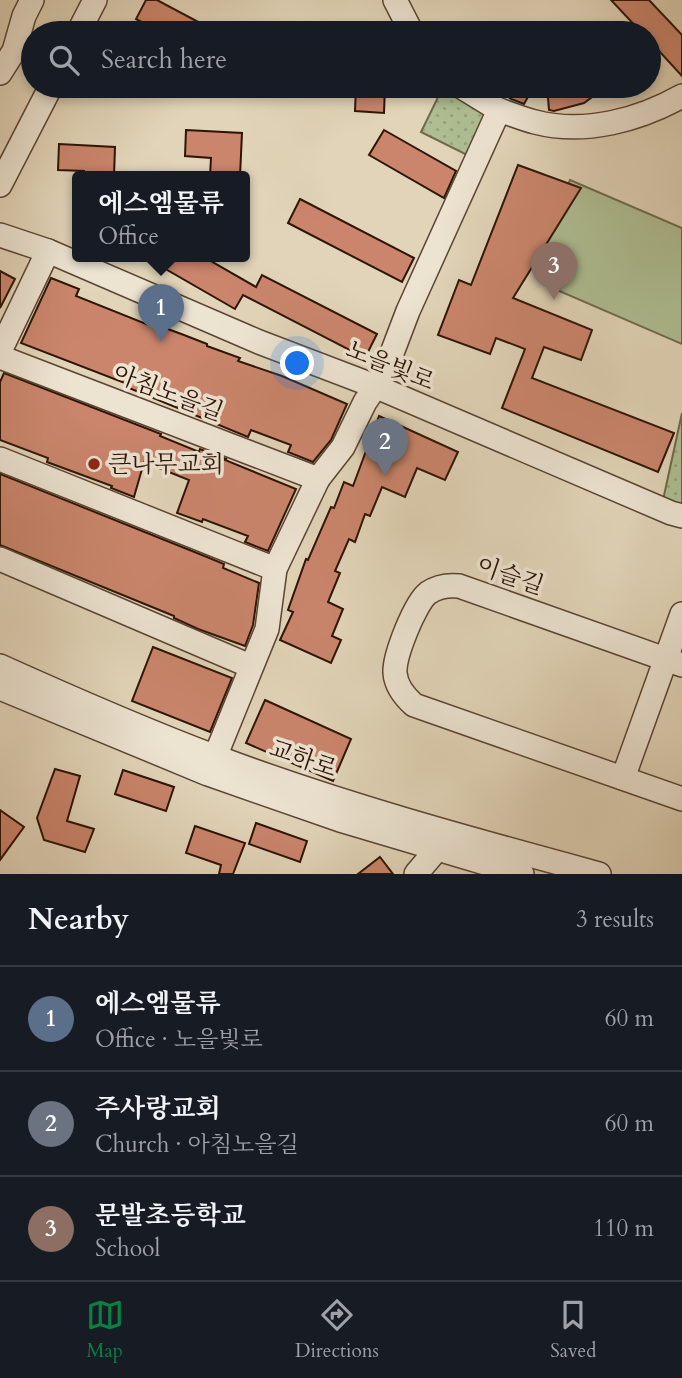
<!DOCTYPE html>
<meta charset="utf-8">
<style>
body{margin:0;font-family:Cardo,"Noto Serif KR",serif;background:#20242c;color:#f1f3f6}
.you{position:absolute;left:298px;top:364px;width:24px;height:24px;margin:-18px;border:5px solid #fff;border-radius:50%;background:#1a73e8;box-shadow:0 0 0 10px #1a73e833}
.badge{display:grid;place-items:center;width:46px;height:46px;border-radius:50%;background:#0b8043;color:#fff;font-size:23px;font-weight:700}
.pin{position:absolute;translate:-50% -58px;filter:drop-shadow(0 2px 4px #0008)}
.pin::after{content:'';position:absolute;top:37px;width:24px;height:21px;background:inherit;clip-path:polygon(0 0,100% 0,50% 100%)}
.popup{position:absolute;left:72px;top:171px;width:178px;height:91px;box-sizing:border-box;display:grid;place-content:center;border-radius:7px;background:#171b24;filter:drop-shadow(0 2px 5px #0005);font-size:23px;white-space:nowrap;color:#9ea1a6}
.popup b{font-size:26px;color:#f1f3f6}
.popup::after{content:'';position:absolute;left:50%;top:100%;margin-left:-14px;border:14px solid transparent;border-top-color:#171b24}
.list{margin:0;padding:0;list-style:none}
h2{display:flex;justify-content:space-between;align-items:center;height:91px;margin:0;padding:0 28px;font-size:30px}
h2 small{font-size:23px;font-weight:400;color:#9ea1a6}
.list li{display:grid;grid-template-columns:46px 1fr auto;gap:21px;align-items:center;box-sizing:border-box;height:105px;padding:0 28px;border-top:2px solid #363941}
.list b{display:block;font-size:26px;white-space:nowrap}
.list p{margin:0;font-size:23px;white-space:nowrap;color:#9ea1a6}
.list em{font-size:23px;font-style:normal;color:#9ea1a6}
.icon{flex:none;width:38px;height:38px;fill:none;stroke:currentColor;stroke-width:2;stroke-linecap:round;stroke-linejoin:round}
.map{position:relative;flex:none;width:682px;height:874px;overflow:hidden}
.search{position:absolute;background:#171b24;box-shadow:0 4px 10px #0003;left:21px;right:21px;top:21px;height:77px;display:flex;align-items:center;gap:18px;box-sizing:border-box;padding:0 24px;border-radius:38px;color:#9ea1a6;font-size:26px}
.sheet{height:406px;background:#171b24}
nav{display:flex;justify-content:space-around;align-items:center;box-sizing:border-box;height:98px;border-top:2px solid #363941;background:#171b24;font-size:19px;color:#9ea1a6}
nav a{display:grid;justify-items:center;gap:4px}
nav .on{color:#0b8043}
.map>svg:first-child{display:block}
</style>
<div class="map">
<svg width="682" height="874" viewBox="0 0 682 874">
<defs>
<pattern id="park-dots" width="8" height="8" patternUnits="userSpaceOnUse" patternTransform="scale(1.75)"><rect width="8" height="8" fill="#aebe93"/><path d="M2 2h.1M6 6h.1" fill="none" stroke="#96a27d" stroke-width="1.8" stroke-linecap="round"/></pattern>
</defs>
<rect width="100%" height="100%" fill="#e1d4b8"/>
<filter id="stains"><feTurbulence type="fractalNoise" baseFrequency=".00286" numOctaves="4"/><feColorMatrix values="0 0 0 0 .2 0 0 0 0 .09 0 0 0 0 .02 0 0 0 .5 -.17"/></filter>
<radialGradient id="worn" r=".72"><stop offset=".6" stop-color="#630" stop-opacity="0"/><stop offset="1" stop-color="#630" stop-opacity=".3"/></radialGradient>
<path fill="#aebe93" stroke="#6e694c" stroke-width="2" d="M 570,180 L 682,228 L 682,344 L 543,284 L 533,266 Z"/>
<g fill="url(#park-dots)" stroke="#6e694c" stroke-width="2">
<path d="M 442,89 L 490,112 L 469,156 L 421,132 Z"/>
<path d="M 682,413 L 682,505 L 663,500 Z"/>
</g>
<g fill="#ca856c" stroke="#2e1405" stroke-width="2">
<path d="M 146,0 L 157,0 L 219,33 L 162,33 L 136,19 Z"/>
<path d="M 611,0 L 649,0 L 682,35 L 682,76 L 649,40 L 649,33 L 642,33 Z"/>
<path d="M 356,86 L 385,86 L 384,113 L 355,111 Z"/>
<path d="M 496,86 L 534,86 L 524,104 L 511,99 Z"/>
<path d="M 547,86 L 607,86 L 584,103 L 554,111 L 549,110 Z"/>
<path d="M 186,130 L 242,133 L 240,176 L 210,176 L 211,158 L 185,156 Z"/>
<path d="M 384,130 L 456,171 L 444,198 L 369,155 Z"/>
<path d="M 59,144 L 115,147 L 114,176 L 84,176 L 84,171 L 58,170 Z"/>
<path d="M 518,165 L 581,188 L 513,298 L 592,330 L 581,360 L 544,347 L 532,378 L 674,433 L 658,472 L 502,408 L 525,349 L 496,338 L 490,354 L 438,335 L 459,280 L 471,285 Z"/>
<path d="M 300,199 L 414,258 L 402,282 L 288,223 Z"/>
<path d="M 143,256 L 202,256 L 256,287 L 262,275 L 377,334 L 365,358 L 243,295 L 235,309 Z"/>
<path d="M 0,271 L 15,279 L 0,308 Z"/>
<path d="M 51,278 L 79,289 L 76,296 L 151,326 L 152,323 L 184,335 L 207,344 L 207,346 L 240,358 L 238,361 L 282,376 L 347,404 L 331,440 L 313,462 L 288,452 L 291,445 L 251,430 L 248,437 L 124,386 L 125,383 L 21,343 Z"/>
<path d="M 4,373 L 161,434 L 160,436 L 199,452 L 200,449 L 226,459 L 225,460 L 296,489 L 268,551 L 245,542 L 248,536 L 203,519 L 202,522 L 177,513 L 189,480 L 144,462 L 134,497 L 111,488 L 112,486 L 47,462 L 48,458 L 0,440 L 0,382 Z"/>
<path d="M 379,416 L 458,452 L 445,480 L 417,468 L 405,497 L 382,487 L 370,516 L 365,514 L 355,542 L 349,539 L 335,571 L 340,573 L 328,602 L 343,609 L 332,636 L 341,640 L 331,663 L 280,640 L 293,612 L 288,610 L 306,559 L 308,560 L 331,507 L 334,508 L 344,482 L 353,486 Z"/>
<path d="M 0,474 L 207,557 L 224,564 L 223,568 L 259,583 L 253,625 L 245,646 L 198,629 L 174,618 L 174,616 L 0,545 Z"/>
<path d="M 153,647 L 232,678 L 210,732 L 132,701 Z"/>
<path d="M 265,700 L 351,739 L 333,781 L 246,743 Z"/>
<path d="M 55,769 L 80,776 L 67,821 L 94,829 L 85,852 L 44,840 L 37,818 Z"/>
<path d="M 123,770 L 174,787 L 166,811 L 115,794 Z"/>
<path d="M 0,810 L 24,827 L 0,860 Z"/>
<path d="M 256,823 L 307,841 L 300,862 L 249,844 Z"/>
<path d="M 195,826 L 245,843 L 233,874 L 219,874 L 221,865 L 186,853 Z"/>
<path d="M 380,857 L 393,874 L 358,874 Z"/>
</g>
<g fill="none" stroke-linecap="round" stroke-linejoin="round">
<g stroke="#5b4432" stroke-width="26">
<g id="minor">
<path d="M 395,0 L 412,33"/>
<path d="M 78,33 L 95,0"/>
<path d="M 0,73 L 14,51 L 24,16 L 32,0"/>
<path d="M 499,110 C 511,114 523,119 535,122 C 585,135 639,120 682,96"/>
<path d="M 0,185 L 51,86"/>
<path d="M 0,235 L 48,251 L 259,342 L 377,387 L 671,513 L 682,516"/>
<path d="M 0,351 L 48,251"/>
<path d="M 0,357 L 318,479"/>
<path d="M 0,459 L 275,569"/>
<path d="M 0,559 L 250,666"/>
<path d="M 682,665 L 459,586 C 448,585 438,586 428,593 C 415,603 394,656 395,673 C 396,686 404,696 414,705 L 682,799"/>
<path d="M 0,666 C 71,698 144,730 216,757 C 341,804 470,839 599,874"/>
<path d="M 0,688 L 208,774 L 340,820 L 522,874"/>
<path d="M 215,757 L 267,629 L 275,569 L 318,479 L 343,447 L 365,402 L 384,374 L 408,311 L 499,110 L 460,86"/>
<path d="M 623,778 L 682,614"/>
<path d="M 416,874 L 438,848"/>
</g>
</g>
<use href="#minor" stroke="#ece3d1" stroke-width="23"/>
</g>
<circle fill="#8f2418" stroke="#ece3d1" stroke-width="2.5" cx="94" cy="464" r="7"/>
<g text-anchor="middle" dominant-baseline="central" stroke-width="7" stroke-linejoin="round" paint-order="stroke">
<g font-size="24" fill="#2e1405" stroke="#ece3d1">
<text transform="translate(390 366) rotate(22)">노을빛로</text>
<text transform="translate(168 393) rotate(21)">아침노을길</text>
<text transform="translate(510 576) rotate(19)">이슬길</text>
<text transform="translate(303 759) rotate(19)">교하로</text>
</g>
<g font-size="24" fill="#2e1405" stroke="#ece3d1" text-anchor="start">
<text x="108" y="464">큰나무교회</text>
</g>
</g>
<rect width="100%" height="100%" filter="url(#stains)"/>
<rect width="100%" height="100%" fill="url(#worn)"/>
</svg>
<div class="you"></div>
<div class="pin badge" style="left:161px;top:342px;background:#5c6f8a">1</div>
<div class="popup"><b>에스엠물류</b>Office</div>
<div class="pin badge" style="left:385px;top:476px;background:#6b7280">2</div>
<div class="pin badge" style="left:554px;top:300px;background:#8d6e63">3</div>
<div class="search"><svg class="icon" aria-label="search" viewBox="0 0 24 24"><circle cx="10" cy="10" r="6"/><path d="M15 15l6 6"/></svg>Search here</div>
</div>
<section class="sheet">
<h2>Nearby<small>3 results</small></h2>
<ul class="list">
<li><span class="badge" style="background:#5c6f8a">1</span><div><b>에스엠물류</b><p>Office · 노을빛로</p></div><em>60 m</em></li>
<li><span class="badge" style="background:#6b7280">2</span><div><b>주사랑교회</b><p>Church · 아침노을길</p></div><em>60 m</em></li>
<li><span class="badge" style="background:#8d6e63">3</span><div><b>문발초등학교</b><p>School</p></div><em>110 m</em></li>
</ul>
</section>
<nav>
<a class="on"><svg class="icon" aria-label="map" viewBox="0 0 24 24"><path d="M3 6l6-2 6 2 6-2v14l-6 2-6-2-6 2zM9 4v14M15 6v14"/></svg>Map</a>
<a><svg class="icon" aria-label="directions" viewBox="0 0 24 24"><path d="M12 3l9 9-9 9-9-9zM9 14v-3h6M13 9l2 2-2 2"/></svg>Directions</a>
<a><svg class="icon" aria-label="saved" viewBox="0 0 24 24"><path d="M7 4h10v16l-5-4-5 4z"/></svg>Saved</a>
</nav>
